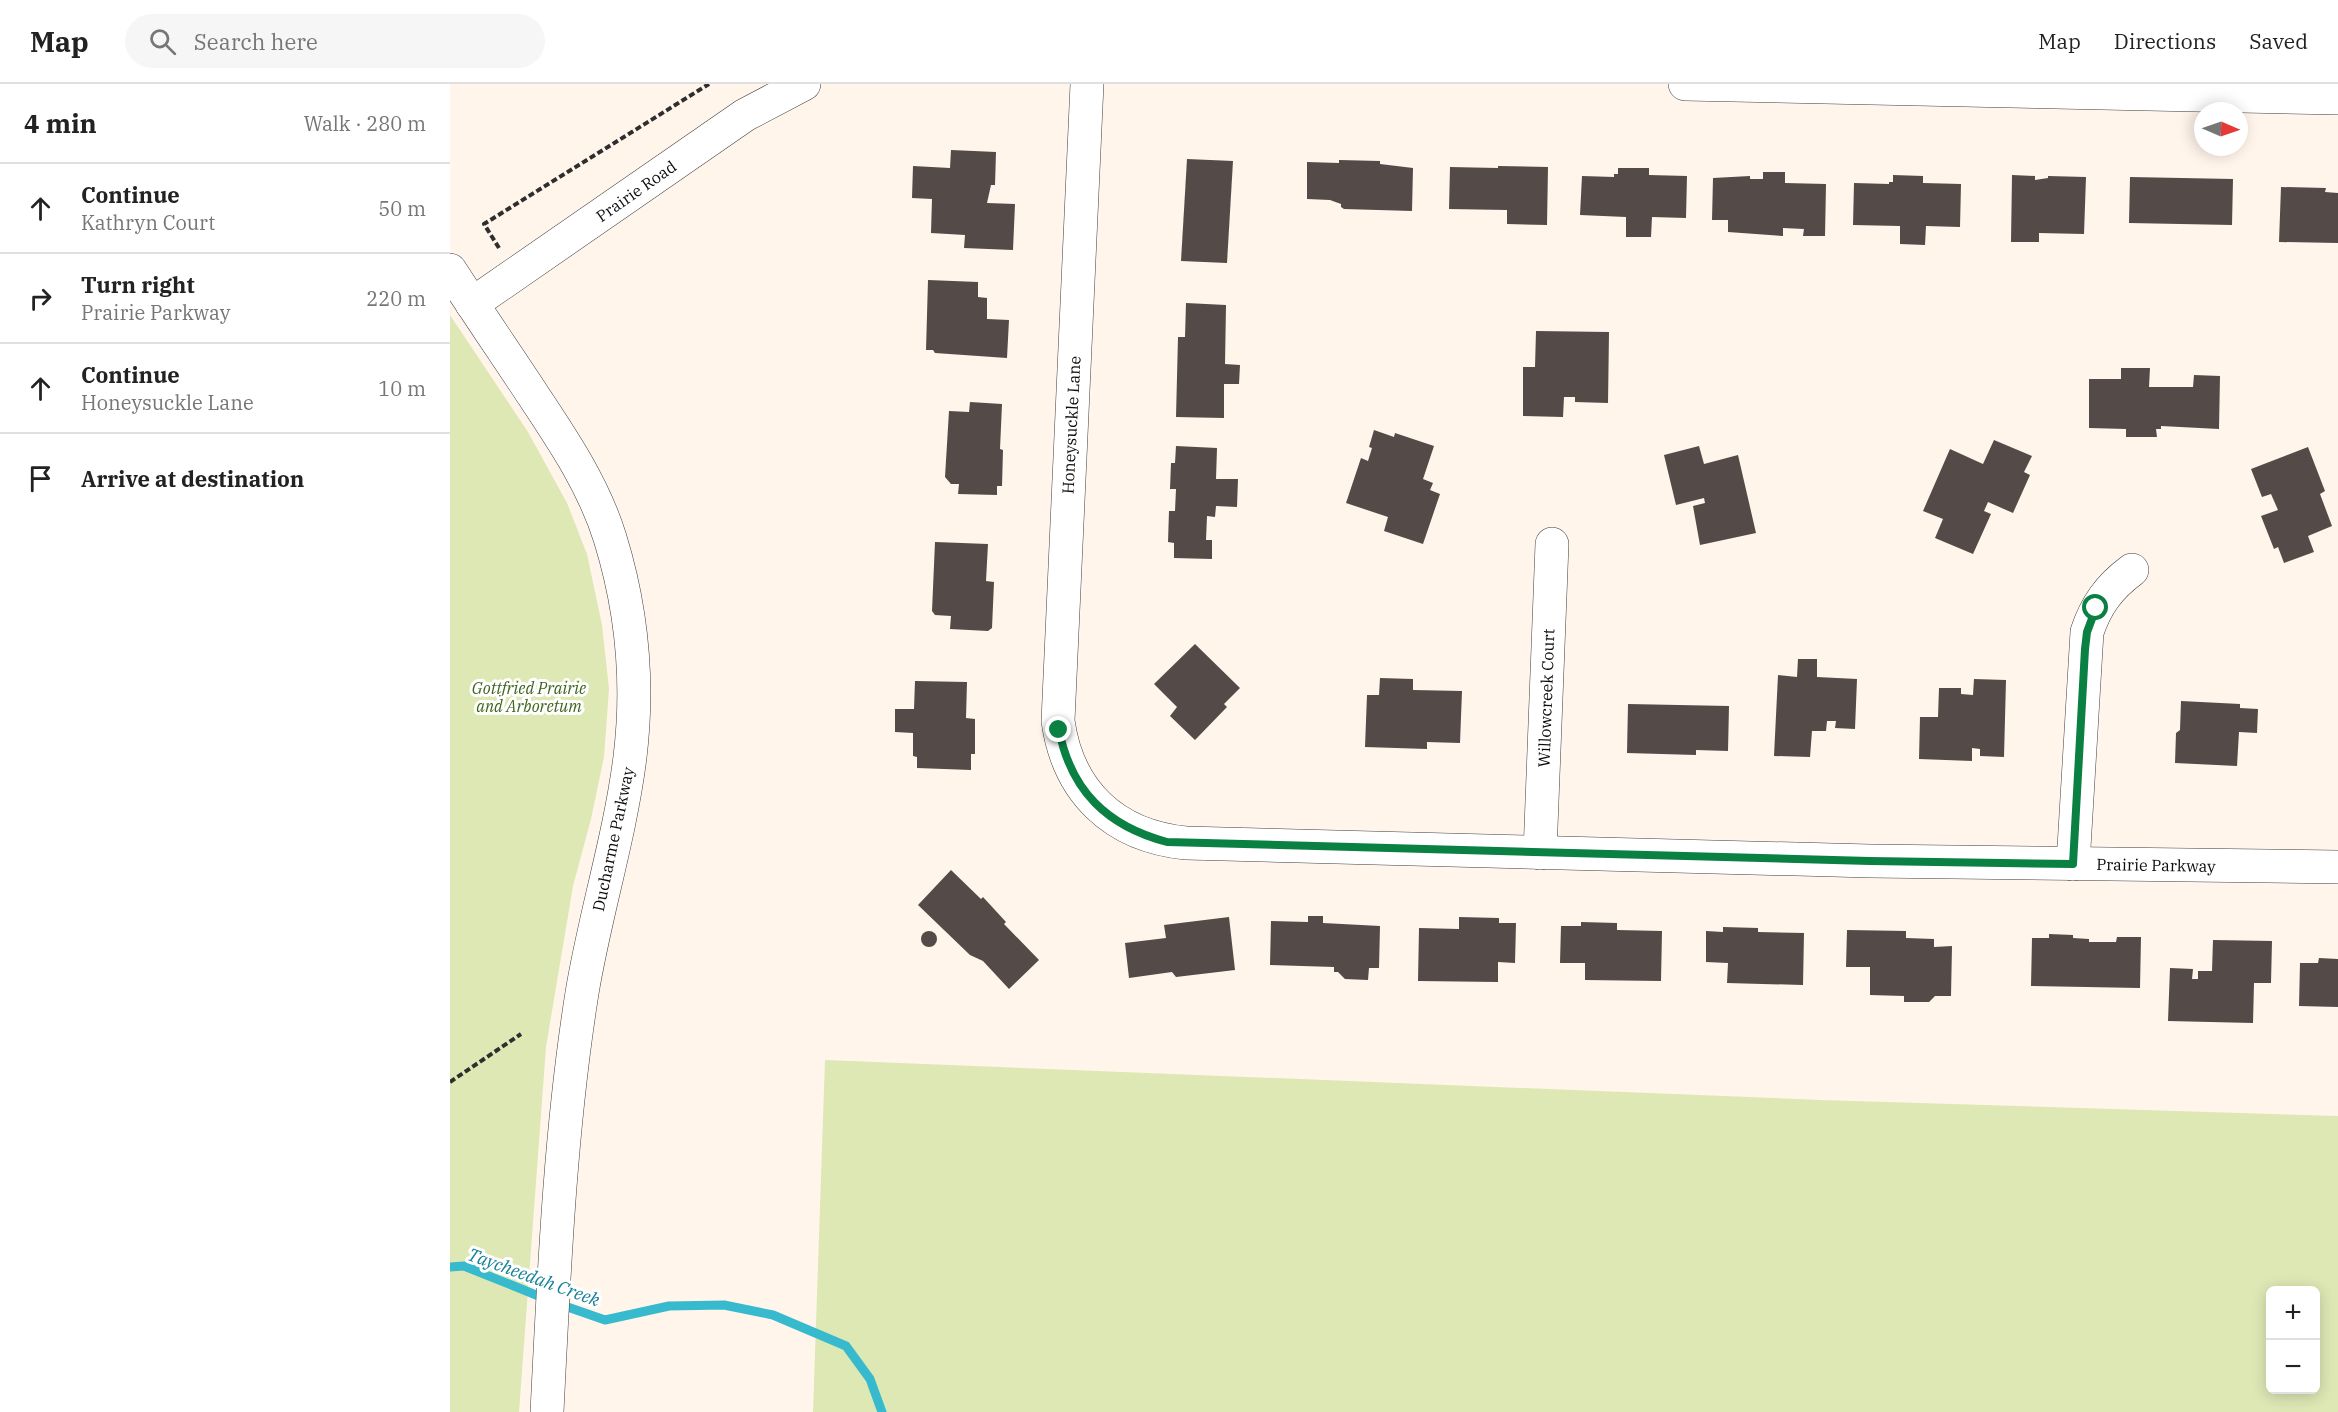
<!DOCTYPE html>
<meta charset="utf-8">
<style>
body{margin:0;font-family:"IBM Plex Serif",serif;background:#f6f6f6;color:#222}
.controls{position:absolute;right:18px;bottom:18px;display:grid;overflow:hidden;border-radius:9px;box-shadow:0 3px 15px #0003}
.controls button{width:54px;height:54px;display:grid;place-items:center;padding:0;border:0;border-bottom:2px solid #e0e0e0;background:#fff;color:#222;font:30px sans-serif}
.compass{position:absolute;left:1744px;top:18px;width:54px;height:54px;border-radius:50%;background:#fff;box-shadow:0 3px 15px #0003;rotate:92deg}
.stop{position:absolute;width:18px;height:18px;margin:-14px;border:4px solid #0b8043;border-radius:50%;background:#fff}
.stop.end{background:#0b8043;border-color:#fff;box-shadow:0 2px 6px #0008}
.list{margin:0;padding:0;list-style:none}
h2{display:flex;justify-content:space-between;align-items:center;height:78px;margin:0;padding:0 24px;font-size:26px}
h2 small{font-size:20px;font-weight:400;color:#767676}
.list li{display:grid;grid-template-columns:39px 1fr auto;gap:18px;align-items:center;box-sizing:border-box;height:90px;padding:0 24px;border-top:2px solid #e0e0e0}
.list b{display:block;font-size:22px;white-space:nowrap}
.list p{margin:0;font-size:20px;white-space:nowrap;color:#767676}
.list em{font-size:20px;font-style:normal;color:#767676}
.icon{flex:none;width:33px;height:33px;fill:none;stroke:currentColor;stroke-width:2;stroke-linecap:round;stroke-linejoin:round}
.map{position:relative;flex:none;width:1888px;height:1328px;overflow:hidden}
header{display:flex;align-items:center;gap:36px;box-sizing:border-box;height:84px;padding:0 30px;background:#fff;border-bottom:2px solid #e0e0e0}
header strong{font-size:28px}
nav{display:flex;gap:33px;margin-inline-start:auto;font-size:21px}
.search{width:420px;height:54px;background:#f6f6f6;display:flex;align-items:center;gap:15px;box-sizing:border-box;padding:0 21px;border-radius:33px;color:#767676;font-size:22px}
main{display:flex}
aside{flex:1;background:#fff}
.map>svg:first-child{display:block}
</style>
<header>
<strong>Map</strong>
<div class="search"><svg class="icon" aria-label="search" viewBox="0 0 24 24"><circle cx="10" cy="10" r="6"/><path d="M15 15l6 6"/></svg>Search here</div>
<nav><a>Map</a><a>Directions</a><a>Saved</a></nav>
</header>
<main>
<aside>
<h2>4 min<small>Walk · 280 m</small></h2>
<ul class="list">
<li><svg class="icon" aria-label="ahead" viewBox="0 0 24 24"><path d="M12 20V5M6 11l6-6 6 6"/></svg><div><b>Continue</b><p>Kathryn Court</p></div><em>50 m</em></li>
<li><svg class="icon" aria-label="right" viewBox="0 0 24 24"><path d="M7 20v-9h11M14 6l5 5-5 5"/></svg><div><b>Turn right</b><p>Prairie Parkway</p></div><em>220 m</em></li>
<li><svg class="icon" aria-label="ahead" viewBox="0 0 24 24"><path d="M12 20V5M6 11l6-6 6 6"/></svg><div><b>Continue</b><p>Honeysuckle Lane</p></div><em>10 m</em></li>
<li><svg class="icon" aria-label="arrive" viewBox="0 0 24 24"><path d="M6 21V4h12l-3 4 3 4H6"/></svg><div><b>Arrive at destination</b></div></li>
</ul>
</aside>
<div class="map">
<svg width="1888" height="1328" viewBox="0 0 1888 1328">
<rect width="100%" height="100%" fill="#fff5eb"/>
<g fill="#dee8b5" fill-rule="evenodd">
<path d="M 0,231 L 78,348 L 117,419 L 137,470 L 152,541 L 159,605 L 154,673 L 141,735 L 123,802 L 96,963 L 69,1328 L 0,1328 Z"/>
<path d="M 375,976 L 1371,1016 L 1888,1032 L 1888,1328 L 363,1328 ZM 1820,1206 L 1866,1206 L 1866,1306 L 1820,1306 Z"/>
</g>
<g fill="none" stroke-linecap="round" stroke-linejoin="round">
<g stroke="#37bacd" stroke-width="9">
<path d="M 0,1183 L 14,1182 L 96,1215"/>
<path d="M 109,1220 L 155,1236 L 219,1222 L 274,1221 L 323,1231 L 396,1262 L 420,1295 L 432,1328"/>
</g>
</g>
<g fill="#544a48">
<path d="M 501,66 L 546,68 L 545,101 L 541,101 L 537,119 L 565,120 L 563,166 L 514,164 L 515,151 L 481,149 L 482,115 L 462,114 L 463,82 L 500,84 Z"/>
<path d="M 737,75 L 783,77 L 777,179 L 731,177 Z"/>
<path d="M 889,76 L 930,77 L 930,80 L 963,84 L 962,127 L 894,125 L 891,123 L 891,120 L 880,116 L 857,115 L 857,78 L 889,79 Z"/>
<path d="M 1048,82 L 1098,83 L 1097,141 L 1057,140 L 1057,126 L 999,125 L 1000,83 L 1048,84 Z"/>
<path d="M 1168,84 L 1199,84 L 1199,91 L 1237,92 L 1236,134 L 1202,133 L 1201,153 L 1176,153 L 1176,133 L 1130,131 L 1132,92 L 1164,93 L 1164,90 L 1168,90 Z"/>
<path d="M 1313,88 L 1335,88 L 1335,99 L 1376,100 L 1375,152 L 1353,152 L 1354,145 L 1333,144 L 1333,152 L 1278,148 L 1278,136 L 1262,136 L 1263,94 L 1300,92 L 1300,95 L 1313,95 Z"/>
<path d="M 1443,91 L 1473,92 L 1473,99 L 1511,100 L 1510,143 L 1476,142 L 1475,161 L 1450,160 L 1450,142 L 1403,141 L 1404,99 L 1439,100 L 1439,98 L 1443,98 Z"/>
<path d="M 1562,91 L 1585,92 L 1585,96 L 1598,94 L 1598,92 L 1636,93 L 1634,150 L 1589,149 L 1589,158 L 1561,158 Z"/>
<path d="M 1680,93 L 1783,95 L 1782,141 L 1679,139 Z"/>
<path d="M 1831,103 L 1876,104 L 1875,108 L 1888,109 L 1888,159 L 1829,158 Z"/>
<path d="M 478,196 L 528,198 L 528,213 L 537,214 L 537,235 L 559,236 L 557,274 L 485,269 L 483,266 L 476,266 Z"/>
<path d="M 736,219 L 776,221 L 775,280 L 790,281 L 789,300 L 774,300 L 774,334 L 726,333 L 728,253 L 735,253 Z"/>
<path d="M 1086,247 L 1159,248 L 1158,319 L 1125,318 L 1125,313 L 1114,313 L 1113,333 L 1073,332 L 1073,283 L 1085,283 Z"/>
<path d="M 1671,284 L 1700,284 L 1699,303 L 1743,303 L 1744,291 L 1770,292 L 1769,345 L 1711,342 L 1711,345 L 1706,345 L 1707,353 L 1676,353 L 1676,345 L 1639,344 L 1639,295 L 1671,295 Z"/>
<path d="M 520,318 L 552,320 L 550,365 L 553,366 L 552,402 L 547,402 L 547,411 L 508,410 L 509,400 L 501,400 L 495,393 L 499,327 L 519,328 Z"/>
<path d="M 924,346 L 944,353 L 945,349 L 984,362 L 973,395 L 983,399 L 980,406 L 990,410 L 973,460 L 934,447 L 938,433 L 896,419 L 911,374 L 918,377 L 922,364 L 919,363 Z"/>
<path d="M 1544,356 L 1582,372 L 1574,388 L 1580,391 L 1563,429 L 1538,418 L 1534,427 L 1541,430 L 1523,470 L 1485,454 L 1493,435 L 1473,427 L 1500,365 L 1533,380 Z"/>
<path d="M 726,362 L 767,364 L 766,395 L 788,395 L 787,423 L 766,422 L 765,433 L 757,432 L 756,456 L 762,456 L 762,475 L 724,474 L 724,459 L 718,458 L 719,427 L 725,427 L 726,405 L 720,405 L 721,379 L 725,379 Z"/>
<path d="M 1249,362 L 1254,380 L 1288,371 L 1306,449 L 1250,461 L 1243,422 L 1255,419 L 1254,414 L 1226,421 L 1214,371 Z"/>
<path d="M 1858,363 L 1875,407 L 1870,410 L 1882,442 L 1858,452 L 1864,468 L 1834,479 L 1828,463 L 1824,465 L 1811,432 L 1828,426 L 1821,410 L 1812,413 L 1801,385 Z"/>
<path d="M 485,458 L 538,460 L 536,497 L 544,498 L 542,544 L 538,547 L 500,545 L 501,532 L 485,531 L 482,527 Z"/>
<path d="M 745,560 L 790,604 L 774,620 L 777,623 L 745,656 L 720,632 L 727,623 L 704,600 Z"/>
<path d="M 1348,575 L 1367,575 L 1367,593 L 1407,595 L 1405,645 L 1385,644 L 1386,637 L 1377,637 L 1376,647 L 1362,647 L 1360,673 L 1324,672 L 1328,591 L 1347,593 Z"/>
<path d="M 930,594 L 963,595 L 963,606 L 1012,607 L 1010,659 L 977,658 L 977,665 L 915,663 L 917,611 L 929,611 Z"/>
<path d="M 1524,595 L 1556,596 L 1554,673 L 1530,672 L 1530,665 L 1522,664 L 1522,677 L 1469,675 L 1470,633 L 1488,633 L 1489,604 L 1511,604 L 1511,610 L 1523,611 Z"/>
<path d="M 465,597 L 517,598 L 516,634 L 525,635 L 525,670 L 521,670 L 521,686 L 467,684 L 467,673 L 463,672 L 463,649 L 445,648 L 445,625 L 464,625 Z"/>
<path d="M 1731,617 L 1790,620 L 1790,624 L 1808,625 L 1807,649 L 1789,648 L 1787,682 L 1725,679 L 1726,649 L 1730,646 Z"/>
<path d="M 1178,620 L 1279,622 L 1278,667 L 1246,666 L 1246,671 L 1177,669 Z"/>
<path d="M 501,786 L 531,815 L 533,813 L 556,838 L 554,840 L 589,876 L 559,905 L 533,877 L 520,871 L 468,821 Z"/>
<path d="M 858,832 L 873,832 L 873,839 L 930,842 L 929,884 L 919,884 L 918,896 L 895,895 L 888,888 L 884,888 L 884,883 L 820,881 L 821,837 L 858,838 Z"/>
<path d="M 779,833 L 785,886 L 726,893 L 722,888 L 679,894 L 675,859 L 716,854 L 714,841 Z"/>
<path d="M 1009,833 L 1049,834 L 1049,839 L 1066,839 L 1065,879 L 1048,878 L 1048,898 L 968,897 L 969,844 L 1009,845 Z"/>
<path d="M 1131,838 L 1167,839 L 1167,846 L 1212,847 L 1211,897 L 1135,896 L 1135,879 L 1110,879 L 1111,842 L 1131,842 Z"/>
<path d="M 1273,843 L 1308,844 L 1308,848 L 1354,849 L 1353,901 L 1277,899 L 1278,879 L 1256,878 L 1256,847 L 1273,848 Z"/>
<path d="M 1397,846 L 1456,847 L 1456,854 L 1484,855 L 1484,863 L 1502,862 L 1501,912 L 1485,912 L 1479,918 L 1454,918 L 1454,912 L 1420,911 L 1420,883 L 1396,883 Z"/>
<circle cx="479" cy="855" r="8"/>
<path d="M 1599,850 L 1623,851 L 1623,854 L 1639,855 L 1639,858 L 1666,858 L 1667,853 L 1691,853 L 1690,904 L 1581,902 L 1582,854 L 1599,854 Z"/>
<path d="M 1763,856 L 1822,857 L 1821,899 L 1804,899 L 1803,939 L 1718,937 L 1720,884 L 1743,885 L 1742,895 L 1748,895 L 1748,887 L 1762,887 Z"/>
<path d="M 1869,874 L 1888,875 L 1888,923 L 1849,922 L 1850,879 L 1868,879 Z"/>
</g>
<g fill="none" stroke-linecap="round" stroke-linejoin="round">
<g stroke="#3f3f3f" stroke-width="34">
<g id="minor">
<path d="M 637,0 L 608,637 C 618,708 664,752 736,759 L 1420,777 L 1888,783"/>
<path d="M 1235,0 L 1888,14"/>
<path d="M 0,186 C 27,228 56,270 83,311 C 113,356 144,402 160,454 C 182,525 189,599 180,673 C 170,753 145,830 132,909 C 110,1047 104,1188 97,1328"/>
<path d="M 22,220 L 295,31 L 354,0"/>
<path d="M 1090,769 L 1102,460"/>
<path d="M 1623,780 L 1637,548 C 1646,521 1659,503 1682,486"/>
</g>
</g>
<g stroke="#2e2e2e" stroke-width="4" stroke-dasharray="6 3" stroke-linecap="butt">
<path d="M 49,164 L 34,140 L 259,0"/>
<path d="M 0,998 L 71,950"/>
</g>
<use href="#minor" stroke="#fff" stroke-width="33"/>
</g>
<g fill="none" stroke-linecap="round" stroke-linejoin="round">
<path stroke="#0b8043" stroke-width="8" d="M 609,646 C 621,707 657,742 717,758 L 1420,777 L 1623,780 L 1635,565 L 1637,548 L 1646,524"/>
</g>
<g text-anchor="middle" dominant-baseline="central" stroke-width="6" stroke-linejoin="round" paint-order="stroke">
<g font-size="16" fill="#0c0c0c" stroke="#fff">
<text transform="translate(186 107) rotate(-35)">Prairie Road</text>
<text transform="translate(621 341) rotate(-87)">Honeysuckle Lane</text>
<text transform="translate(1096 614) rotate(-88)">Willowcreek Court</text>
<text transform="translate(163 755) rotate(-78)">Ducharme Parkway</text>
<text transform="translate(1706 781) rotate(1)">Prairie Parkway</text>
</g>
<g font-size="16" font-style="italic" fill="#3f631d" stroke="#fff">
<text x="79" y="604">Gottfried Prairie<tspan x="79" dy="18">and Arboretum</tspan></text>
</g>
<g font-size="18" font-style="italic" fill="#168196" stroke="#fff">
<text transform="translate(84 1193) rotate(20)">Taycheedah Creek</text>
</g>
</g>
</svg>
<div class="controls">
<button>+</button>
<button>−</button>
</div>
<svg class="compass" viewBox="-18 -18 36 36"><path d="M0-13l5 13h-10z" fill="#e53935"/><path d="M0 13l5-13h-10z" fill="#767676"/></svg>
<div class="stop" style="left:1646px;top:524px"></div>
<div class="stop end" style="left:609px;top:646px"></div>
</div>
</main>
